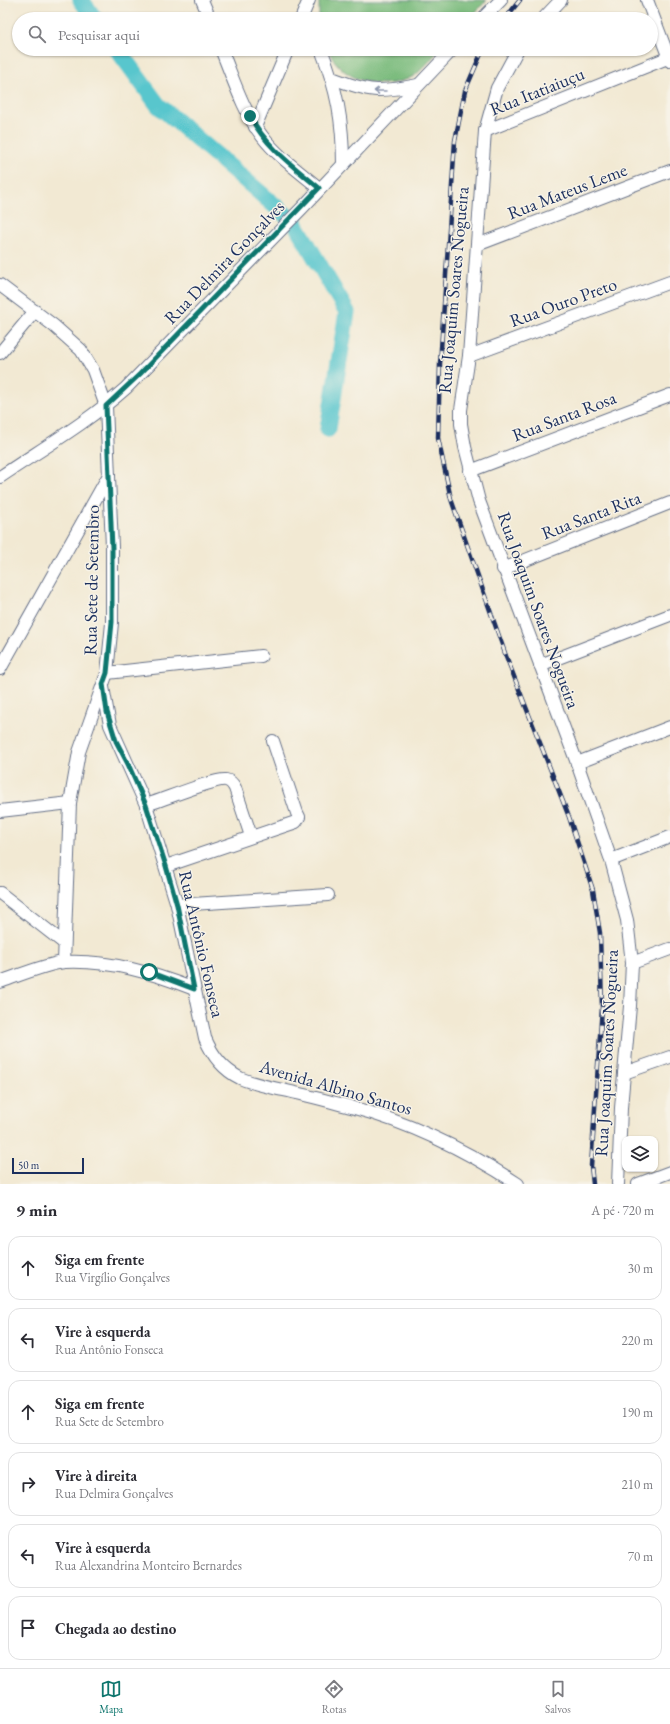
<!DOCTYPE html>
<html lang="pt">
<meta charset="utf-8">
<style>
body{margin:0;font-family:"EB Garamond",serif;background:#f2f2f3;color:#2b2b33}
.controls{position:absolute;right:12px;bottom:12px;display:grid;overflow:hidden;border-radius:8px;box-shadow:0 1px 3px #0004}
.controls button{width:36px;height:36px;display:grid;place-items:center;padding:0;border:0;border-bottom:1px solid #e1e1e2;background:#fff;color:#2b2b33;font:20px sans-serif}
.scale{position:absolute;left:12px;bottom:10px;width:72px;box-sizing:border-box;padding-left:4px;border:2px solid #1b2f5e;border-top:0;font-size:11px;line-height:14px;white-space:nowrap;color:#1b2f5e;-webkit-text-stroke:3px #f7f3e8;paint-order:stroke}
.stop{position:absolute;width:12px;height:12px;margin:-9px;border:3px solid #0f766e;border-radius:50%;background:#fff}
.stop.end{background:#0f766e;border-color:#fff;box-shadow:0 1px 4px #0008}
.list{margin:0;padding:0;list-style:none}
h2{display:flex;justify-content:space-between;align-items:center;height:52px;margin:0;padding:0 16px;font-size:17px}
h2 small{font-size:13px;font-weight:400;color:#7c7c81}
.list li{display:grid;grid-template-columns:26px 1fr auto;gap:12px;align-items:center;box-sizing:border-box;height:64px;margin:0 8px 8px;padding:0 8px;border:1px solid #e1e1e2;border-radius:12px}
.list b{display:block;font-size:15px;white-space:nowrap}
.list p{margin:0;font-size:13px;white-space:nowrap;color:#7c7c81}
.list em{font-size:13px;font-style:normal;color:#7c7c81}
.icon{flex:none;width:22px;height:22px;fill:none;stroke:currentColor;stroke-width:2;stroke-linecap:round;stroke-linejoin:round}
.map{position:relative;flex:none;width:670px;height:1184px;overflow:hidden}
.search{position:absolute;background:#fff;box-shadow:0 1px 3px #0004;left:12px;right:12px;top:12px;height:44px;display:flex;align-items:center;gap:10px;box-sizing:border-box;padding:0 14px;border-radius:22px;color:#7c7c81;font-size:15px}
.sheet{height:484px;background:#fff}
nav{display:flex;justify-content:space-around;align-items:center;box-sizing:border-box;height:56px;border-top:1px solid #e1e1e2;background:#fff;font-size:11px;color:#7c7c81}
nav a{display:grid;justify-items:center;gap:2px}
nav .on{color:#0f766e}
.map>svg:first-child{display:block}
</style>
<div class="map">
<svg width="670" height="1184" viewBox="0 0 670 1184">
<rect width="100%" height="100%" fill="#f7f3e8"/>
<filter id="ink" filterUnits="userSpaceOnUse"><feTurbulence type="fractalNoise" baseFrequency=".025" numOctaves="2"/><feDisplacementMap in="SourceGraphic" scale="8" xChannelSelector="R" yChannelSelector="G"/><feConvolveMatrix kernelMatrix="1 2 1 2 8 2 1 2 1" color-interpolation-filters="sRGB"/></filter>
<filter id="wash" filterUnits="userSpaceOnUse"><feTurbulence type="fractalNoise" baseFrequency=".012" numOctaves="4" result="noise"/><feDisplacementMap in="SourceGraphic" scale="16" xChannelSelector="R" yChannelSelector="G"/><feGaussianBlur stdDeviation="0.9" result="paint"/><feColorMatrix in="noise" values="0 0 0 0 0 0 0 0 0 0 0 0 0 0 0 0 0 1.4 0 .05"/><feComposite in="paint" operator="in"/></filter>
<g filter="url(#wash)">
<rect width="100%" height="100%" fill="#f2e9d3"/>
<g fill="#7cbc7e" stroke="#4c766e">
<path d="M 319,0 L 487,0 L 469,19 L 319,19 Z"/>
<path d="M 328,49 L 440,49 C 433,57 420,73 412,77 C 382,92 341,82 328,49 Z"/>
</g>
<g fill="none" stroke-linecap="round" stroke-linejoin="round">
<g stroke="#58c6cd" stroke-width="17">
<path d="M 81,0 L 95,19"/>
<path d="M 117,49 L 158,105 L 295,223 L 347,312 L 328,429"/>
</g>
</g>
</g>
<g filter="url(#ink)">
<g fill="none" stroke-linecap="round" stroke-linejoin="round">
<g stroke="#667087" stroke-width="14">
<g id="minor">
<path d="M 202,0 L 210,19"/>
<path d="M 647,0 L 670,61"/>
<path d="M 301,19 L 309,0"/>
<path d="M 482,19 L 501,0"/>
<path d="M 543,19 L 561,0"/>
<path d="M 221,49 C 233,78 243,111 262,136 C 277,156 300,172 319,188"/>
<path d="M 321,49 C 337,90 343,120 343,165"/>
<path d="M 518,49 L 497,88 L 485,131 L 469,356 L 461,410 L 461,424 L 465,447 L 479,501 L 577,763 L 611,860 L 627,920 L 632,963 L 630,1006 L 621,1108 L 618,1184"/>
<path d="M 332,78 C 369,92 379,93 418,85"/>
<path d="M 255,127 L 288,49"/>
<path d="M 485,131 L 670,57"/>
<path d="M 477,245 L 670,171"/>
<path d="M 0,285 L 53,325 L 81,350 L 93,370 L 106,406 L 112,547 L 112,623 L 107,673 L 79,752 L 70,803 L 64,962"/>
<path d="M 0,353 L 35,311"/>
<path d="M 469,356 L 670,282"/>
<path d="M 470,471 L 670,395"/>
<path d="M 0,477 C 43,448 88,422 126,388 L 302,208 L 453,49"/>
<path d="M 503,569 L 670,503"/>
<path d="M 540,665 L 670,615"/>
<path d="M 0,669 L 109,475"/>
<path d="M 107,673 L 261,656"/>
<path d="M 103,687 L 110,725 L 146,805 L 177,905 L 205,1038 C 212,1055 222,1069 240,1078 C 253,1084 269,1087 283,1090 C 306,1095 328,1101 351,1107 C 411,1123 466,1150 518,1184"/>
<path d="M 577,763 L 670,727"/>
<path d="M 146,805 C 160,801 216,778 226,780 C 231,781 233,784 235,788 L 251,836"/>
<path d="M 0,811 L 70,803"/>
<path d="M 611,860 L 670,837"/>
<path d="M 166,866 L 296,822 L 299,817 L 297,813 L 273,741"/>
<path d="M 0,893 L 64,943"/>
<path d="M 177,905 L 328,895"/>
<path d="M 632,963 L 670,949"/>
<path d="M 0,982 C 17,976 49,963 65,962 C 110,960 153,973 194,989"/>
<path d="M 624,1073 L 670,1057"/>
<path d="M 638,1184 L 670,1172"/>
</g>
</g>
<use href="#minor" stroke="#fff" stroke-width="12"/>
<g stroke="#1b2f5e" stroke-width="4.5">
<g id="rail">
<path d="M 505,19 L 520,0"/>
<path d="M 483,49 L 465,91 L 455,141 L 440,364 L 438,438 L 451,499 L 506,656 L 569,817 L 593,890 L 600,933 L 602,1007 L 591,1166 L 593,1184"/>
</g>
</g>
<use href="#rail" stroke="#f7f3e8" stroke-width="3" stroke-dasharray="9" stroke-linecap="butt"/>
</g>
<defs><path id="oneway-shaft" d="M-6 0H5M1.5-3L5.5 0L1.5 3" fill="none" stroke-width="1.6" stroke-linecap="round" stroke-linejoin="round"/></defs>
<use stroke="#8d97ae" href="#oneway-shaft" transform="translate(380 91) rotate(180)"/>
</g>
<g fill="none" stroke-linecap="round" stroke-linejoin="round" filter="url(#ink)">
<path stroke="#0f766e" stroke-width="5" d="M 149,972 L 194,989 L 177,905 L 166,866 L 146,805 L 128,764 L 116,741 L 107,712 L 103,684 L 107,673 L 112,622 L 112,548 L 106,406 L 140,374 L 319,188 C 293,166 266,147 250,116"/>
</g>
<g text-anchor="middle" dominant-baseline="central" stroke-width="3" stroke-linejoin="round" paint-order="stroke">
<g font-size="18" fill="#1b2f5e" stroke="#f7f3e8">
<text transform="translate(537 91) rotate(-22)">Rua Itatiaiuçu</text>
<text transform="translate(567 191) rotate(-21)">Rua Mateus Leme</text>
<text transform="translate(224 262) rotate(-46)">Rua Delmira Gonçalves</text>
<text transform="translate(453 290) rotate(-85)">Rua Joaquim Soares Nogueira</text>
<text transform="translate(563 302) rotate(-20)">Rua Ouro Preto</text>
<text transform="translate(564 416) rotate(-21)">Rua Santa Rosa</text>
<text transform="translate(591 515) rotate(-21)">Rua Santa Rita</text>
<text transform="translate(91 580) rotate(-89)">Rua Sete de Setembro</text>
<text transform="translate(539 610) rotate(70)">Rua Joaquim Soares Nogueira</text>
<text transform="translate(202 944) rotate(77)">Rua Antônio Fonseca</text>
<text transform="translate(606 1053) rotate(-87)">Rua Joaquim Soares Nogueira</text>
<text transform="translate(336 1087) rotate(16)">Avenida Albino Santos</text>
</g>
</g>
</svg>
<div class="controls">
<button><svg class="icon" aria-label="layers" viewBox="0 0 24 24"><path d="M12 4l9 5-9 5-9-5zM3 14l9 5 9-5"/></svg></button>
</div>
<div class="scale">50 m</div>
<div class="stop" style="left:149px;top:972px"></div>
<div class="stop end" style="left:250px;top:116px"></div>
<div class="search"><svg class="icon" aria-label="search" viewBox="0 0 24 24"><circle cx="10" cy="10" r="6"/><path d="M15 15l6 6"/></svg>Pesquisar aqui</div>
</div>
<section class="sheet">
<h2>9 min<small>A pé · 720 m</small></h2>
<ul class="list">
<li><svg class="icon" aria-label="ahead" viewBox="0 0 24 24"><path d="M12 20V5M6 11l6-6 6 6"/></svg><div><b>Siga em frente</b><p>Rua Virgílio Gonçalves</p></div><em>30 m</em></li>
<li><svg class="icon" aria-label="left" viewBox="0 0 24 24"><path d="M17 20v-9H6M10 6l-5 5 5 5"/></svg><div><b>Vire à esquerda</b><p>Rua Antônio Fonseca</p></div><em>220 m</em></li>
<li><svg class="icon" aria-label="ahead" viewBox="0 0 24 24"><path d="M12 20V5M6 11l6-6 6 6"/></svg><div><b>Siga em frente</b><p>Rua Sete de Setembro</p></div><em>190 m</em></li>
<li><svg class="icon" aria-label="right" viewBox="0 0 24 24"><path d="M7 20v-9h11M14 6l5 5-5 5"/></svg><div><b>Vire à direita</b><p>Rua Delmira Gonçalves</p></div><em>210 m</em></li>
<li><svg class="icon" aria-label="left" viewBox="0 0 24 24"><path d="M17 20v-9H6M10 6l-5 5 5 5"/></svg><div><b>Vire à esquerda</b><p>Rua Alexandrina Monteiro Bernardes</p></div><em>70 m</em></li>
<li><svg class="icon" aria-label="arrive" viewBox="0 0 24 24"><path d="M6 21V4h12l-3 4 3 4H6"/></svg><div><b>Chegada ao destino</b></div></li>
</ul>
</section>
<nav>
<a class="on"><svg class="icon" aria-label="map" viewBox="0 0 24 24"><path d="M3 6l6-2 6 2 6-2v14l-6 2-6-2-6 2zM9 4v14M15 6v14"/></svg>Mapa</a>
<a><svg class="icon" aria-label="directions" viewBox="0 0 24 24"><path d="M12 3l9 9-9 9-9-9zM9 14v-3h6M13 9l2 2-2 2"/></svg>Rotas</a>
<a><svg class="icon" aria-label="saved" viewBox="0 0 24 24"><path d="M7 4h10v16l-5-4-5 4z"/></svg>Salvos</a>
</nav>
